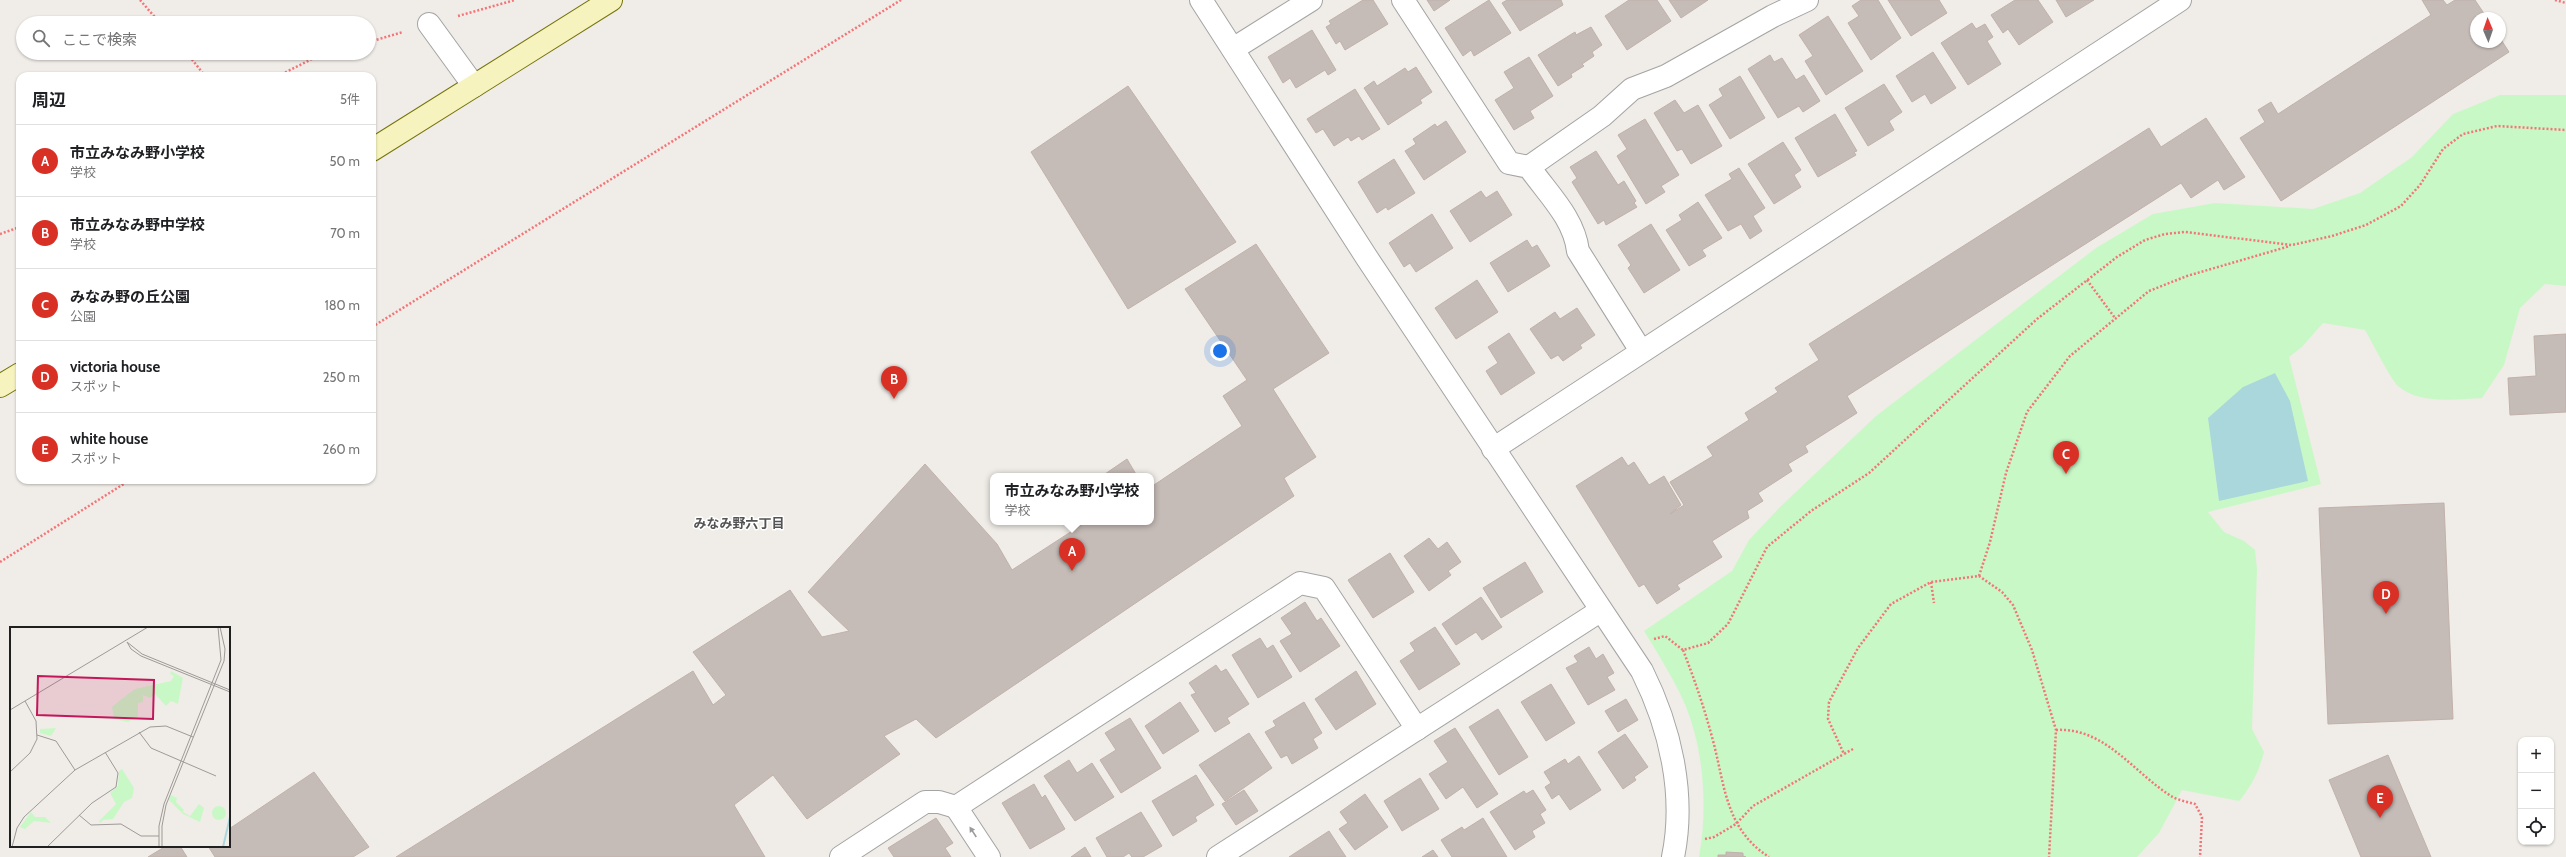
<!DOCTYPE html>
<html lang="ja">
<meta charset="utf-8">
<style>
body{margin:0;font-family:Cabin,"Noto Sans JP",sans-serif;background:#f2f2f2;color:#202124}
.controls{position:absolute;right:12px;bottom:12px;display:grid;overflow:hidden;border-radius:8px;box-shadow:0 1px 3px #0004}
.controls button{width:36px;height:36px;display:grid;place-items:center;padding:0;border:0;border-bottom:1px solid #e0e0e0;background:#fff;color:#202124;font:20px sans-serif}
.compass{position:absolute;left:2470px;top:12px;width:36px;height:36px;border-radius:50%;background:#fff;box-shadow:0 1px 3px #0004;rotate:358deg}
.you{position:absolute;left:1220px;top:351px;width:14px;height:14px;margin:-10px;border:3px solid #fff;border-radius:50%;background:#1a73e8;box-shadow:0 0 0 6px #1a73e833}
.badge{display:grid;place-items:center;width:26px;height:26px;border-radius:50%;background:#d93025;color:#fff;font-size:13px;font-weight:700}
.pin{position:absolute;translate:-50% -33px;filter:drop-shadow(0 1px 2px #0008)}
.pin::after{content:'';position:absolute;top:21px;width:14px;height:12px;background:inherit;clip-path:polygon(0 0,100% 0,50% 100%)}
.popup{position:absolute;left:990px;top:473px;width:164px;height:52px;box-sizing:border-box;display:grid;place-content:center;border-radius:8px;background:#fff;filter:drop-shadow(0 1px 3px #0005);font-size:13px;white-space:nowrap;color:#757577}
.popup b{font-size:15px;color:#202124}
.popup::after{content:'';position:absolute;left:50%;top:100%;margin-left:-8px;border:8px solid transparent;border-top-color:#fff}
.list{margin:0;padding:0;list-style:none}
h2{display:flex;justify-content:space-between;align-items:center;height:52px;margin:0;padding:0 16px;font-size:17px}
h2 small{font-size:13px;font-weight:400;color:#757577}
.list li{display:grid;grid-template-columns:26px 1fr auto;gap:12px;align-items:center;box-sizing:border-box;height:72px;padding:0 16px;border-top:1px solid #e0e0e0}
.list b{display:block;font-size:15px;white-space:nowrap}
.list p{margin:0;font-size:13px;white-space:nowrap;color:#757577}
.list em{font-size:13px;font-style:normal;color:#757577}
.icon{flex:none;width:22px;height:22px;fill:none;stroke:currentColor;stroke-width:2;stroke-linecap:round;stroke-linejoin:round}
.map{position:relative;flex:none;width:2566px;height:857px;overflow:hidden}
.search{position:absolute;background:#fff;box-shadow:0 1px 3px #0004;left:16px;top:16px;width:360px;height:44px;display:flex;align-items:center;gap:10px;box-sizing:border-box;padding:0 14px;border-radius:22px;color:#757577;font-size:15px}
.panel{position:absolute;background:#fff;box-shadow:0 1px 3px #0004;left:16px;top:72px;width:360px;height:412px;border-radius:12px}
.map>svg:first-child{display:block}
</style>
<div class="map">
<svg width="2566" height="857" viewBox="0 0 2566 857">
<rect width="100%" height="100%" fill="#f0ece7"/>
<path fill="#c9f8c7" d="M 2500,95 L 2566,95 L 2566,286 L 2545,284 L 2520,308 L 2504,365 L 2482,398 C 2457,399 2419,405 2398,386 C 2390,378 2372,342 2365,330 L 2323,323 L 2302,347 L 2289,357 L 2321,484 L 2208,512 L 2224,532 L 2244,541 L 2255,550 L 2257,569 L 2252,729 L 2264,752 C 2259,771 2252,786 2239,801 L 2182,790 L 2159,833 L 2137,857 L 1699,857 C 1708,808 1704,746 1683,700 C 1672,676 1658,654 1644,631 L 1732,571 L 1749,540 L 1780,507 L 1876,416 L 2096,248 L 2153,214 L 2215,203 L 2313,209 L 2360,193 L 2412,157 L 2453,114 Z"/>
<path fill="#aad7dc" d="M 2275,373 L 2290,401 L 2308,481 L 2219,501 L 2208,418 L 2243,387 Z"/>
<g fill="#c5bbb7" stroke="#c1b1aa">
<path d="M 1363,0 L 1373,0 L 1388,24 L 1345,50 L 1340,41 L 1336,44 L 1326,27 L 1331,24 L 1329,21 Z"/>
<path d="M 1427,0 L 1450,0 L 1434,11 Z"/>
<path d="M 1489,0 L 1511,33 L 1474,56 L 1471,50 L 1463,56 L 1445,28 Z"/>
<path d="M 1507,0 L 1561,0 L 1563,5 L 1520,31 L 1502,3 Z"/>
<path d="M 1629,0 L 1657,0 L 1671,21 L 1627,50 L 1605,16 Z"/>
<path d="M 1669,0 L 1708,0 L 1681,18 Z"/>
<path d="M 1861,0 L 1878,0 L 1901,38 L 1871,60 L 1848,23 L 1859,16 L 1852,6 Z"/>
<path d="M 1888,0 L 1939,0 L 1947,13 L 1911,36 Z"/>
<path d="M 2015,0 L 2038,0 L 2053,22 L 2019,45 L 2008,29 L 2003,33 L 1991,15 Z"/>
<path d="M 2056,0 L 2094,0 L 2066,17 Z"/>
<path d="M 2422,0 L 2443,0 L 2447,5 L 2455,0 L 2475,0 L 2487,18 L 2476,18 L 2476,42 L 2500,42 L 2500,38 L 2509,52 L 2281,201 L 2240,138 L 2265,122 L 2258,110 L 2271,102 L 2278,114 L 2431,15 Z"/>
<path d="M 1828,16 L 1863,71 L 1826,95 L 1805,61 L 1813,56 L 1799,35 Z"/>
<path d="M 1972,23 L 1976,29 L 1985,24 L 1993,37 L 1987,41 L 2001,64 L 1968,85 L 1941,43 Z"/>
<path d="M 1591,27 L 1602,45 L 1592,52 L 1594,56 L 1582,64 L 1584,66 L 1571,74 L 1572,77 L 1558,86 L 1538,55 L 1575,32 L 1576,35 Z"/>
<path d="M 1312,30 L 1336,70 L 1328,75 L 1325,70 L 1296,88 L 1290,78 L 1283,83 L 1268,57 Z"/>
<path d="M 1933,52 L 1956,88 L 1931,104 L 1925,94 L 1912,102 L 1896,76 Z"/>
<path d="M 1770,55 L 1774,62 L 1782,58 L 1796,80 L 1804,75 L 1820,101 L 1803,112 L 1799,106 L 1778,118 L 1748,69 Z"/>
<path d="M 1529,57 L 1553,96 L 1530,111 L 1534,118 L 1514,130 L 1495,100 L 1514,88 L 1504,72 Z"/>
<path d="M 1416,67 L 1432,92 L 1420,100 L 1422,103 L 1388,125 L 1364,88 L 1374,81 L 1377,86 L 1405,68 L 1408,72 Z"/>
<path d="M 1740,76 L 1765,118 L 1730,139 L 1709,105 L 1723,96 L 1719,89 Z"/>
<path d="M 1884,84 L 1902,112 L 1889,121 L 1894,130 L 1868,146 L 1845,108 Z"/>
<path d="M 1128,86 L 1236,242 L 1128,309 L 1031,152 Z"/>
<path d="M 1355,89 L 1380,129 L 1362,140 L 1359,136 L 1351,141 L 1348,137 L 1334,146 L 1323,129 L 1316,133 L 1307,119 Z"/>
<path d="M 1675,100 L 1684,113 L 1698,105 L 1722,146 L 1691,164 L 1682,149 L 1677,151 L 1654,113 Z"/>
<path d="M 1835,114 L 1857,151 L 1854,152 L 1856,155 L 1818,177 L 1795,138 Z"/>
<path d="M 2206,118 L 2245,177 L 2224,190 L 2218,180 L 2191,198 L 2181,183 L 1847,396 L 1857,413 L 1805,446 L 1808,452 L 1788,464 L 1792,471 L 1758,493 L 1763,501 L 1747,511 L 1749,518 L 1712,541 L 1722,557 L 1677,585 L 1680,589 L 1657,604 L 1644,584 L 1639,587 L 1576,486 L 1622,457 L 1628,466 L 1634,462 L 1649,485 L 1664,476 L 1681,505 L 1670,514 L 1684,505 L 1670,482 L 1713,456 L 1707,447 L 1749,420 L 1745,413 L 1778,392 L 1775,388 L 1819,360 L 1809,344 L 2149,128 L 2161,147 Z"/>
<path d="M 1645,119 L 1679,175 L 1661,186 L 1665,192 L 1646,204 L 1617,156 L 1627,149 L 1618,135 Z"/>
<path d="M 1446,121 L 1466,152 L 1424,180 L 1405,151 L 1416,144 L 1413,139 L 1435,124 L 1437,127 Z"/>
<path d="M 1783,142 L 1801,170 L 1794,175 L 1801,187 L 1774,204 L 1748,164 Z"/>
<path d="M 1596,151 L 1618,185 L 1624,181 L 1636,201 L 1634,203 L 1637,207 L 1606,225 L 1604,220 L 1598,224 L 1572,182 L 1577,178 L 1570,167 Z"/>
<path d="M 1394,159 L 1415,193 L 1388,210 L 1386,207 L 1377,213 L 1358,182 Z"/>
<path d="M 1739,168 L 1765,208 L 1753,216 L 1762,231 L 1750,239 L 1741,224 L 1728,231 L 1705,195 L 1732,179 L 1729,174 Z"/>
<path d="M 1481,191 L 1486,198 L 1497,191 L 1512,215 L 1470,242 L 1450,211 Z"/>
<path d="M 1698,202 L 1722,238 L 1702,250 L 1706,256 L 1689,266 L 1666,230 L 1682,220 L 1679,215 Z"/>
<path d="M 1432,214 L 1453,248 L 1416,272 L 1410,263 L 1404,267 L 1389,243 Z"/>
<path d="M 1651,224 L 1680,270 L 1644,293 L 1628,268 L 1631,265 L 1618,245 Z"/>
<path d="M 1527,240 L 1532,248 L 1537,245 L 1550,266 L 1508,292 L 1490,263 Z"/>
<path d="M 1256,244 L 1329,353 L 1273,389 L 1316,457 L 1284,478 L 1294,496 L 936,738 L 916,719 L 884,736 L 900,754 L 807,819 L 773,775 L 734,805 L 765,857 L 396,857 L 693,671 L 713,705 L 726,695 L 693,652 L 790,590 L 822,637 L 849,631 L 808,592 L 925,464 L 997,544 L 1012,570 L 1086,522 L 1151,522 L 1151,487 L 1242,426 L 1223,396 L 1247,380 L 1185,289 Z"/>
<path d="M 1477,280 L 1498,312 L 1456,339 L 1435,308 Z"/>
<path d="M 1577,308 L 1595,335 L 1580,345 L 1582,348 L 1563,361 L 1558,355 L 1551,359 L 1530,329 L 1555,312 L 1560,319 Z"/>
<path d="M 1509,333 L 1535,373 L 1501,395 L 1486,371 L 1498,363 L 1488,347 Z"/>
<path d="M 2566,334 L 2566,412 L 2510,415 L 2508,378 L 2536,376 L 2534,336 Z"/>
<path d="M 1127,459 L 1137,476 L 1102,476 Z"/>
<path d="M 2444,503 L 2453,719 L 2328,724 L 2319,508 Z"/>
<path d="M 1429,538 L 1438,549 L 1447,542 L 1461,562 L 1448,571 L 1451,575 L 1429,591 L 1404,556 Z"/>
<path d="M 1390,553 L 1414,592 L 1373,618 L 1348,580 Z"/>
<path d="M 1525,562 L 1543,592 L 1501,618 L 1483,588 Z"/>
<path d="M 1481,597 L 1502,627 L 1482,640 L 1476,632 L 1456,645 L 1442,624 Z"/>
<path d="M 1305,602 L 1317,621 L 1321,618 L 1340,646 L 1300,672 L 1280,641 L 1292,634 L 1281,618 Z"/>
<path d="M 1435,627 L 1460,664 L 1419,690 L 1400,661 L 1415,651 L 1410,643 Z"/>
<path d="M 1260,638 L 1267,649 L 1273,645 L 1292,677 L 1258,698 L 1232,655 Z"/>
<path d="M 1589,647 L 1596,659 L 1603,654 L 1614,673 L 1607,677 L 1615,690 L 1588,705 L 1566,668 L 1578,662 L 1574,656 Z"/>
<path d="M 1216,665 L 1221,672 L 1226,669 L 1249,704 L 1227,718 L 1230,723 L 1215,732 L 1191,695 L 1196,693 L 1189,683 Z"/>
<path d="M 1356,671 L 1376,704 L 1336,730 L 1315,699 Z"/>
<path d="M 1551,684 L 1575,723 L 1546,741 L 1521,702 Z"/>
<path d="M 1626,699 L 1638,720 L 1618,732 L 1605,711 Z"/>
<path d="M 1180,702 L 1199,731 L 1163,754 L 1145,726 Z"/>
<path d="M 1304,702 L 1322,733 L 1313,739 L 1318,748 L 1292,764 L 1287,755 L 1281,758 L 1265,732 L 1276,726 L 1273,721 Z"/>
<path d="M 1498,709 L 1528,757 L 1499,775 L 1469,727 Z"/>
<path d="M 1130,718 L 1161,768 L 1121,793 L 1100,760 L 1116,750 L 1105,733 Z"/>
<path d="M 1455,728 L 1498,794 L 1477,808 L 1463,787 L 1446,799 L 1429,774 L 1448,762 L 1434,741 Z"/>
<path d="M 1249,733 L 1272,768 L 1225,801 L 1199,765 Z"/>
<path d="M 1625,734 L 1648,767 L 1634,777 L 1636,780 L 1623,789 L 1598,752 Z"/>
<path d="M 2388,755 L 2431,857 L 2361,857 L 2329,780 Z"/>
<path d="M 1579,756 L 1601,790 L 1570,810 L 1559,794 L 1552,799 L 1545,787 L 1551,783 L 1544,772 L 1565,759 L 1568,764 Z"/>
<path d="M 1069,760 L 1077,773 L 1092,763 L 1114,797 L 1075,821 L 1044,776 Z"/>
<path d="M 314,772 L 369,847 L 353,857 L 215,857 L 208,846 L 229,846 L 229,829 Z"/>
<path d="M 1196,775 L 1214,805 L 1195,817 L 1197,821 L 1173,836 L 1152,801 Z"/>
<path d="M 1420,778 L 1439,809 L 1402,831 L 1384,801 Z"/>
<path d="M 1034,784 L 1042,798 L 1045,795 L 1065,829 L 1030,849 L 1002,803 Z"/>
<path d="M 1244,790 L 1258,811 L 1236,825 L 1222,804 Z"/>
<path d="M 1533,790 L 1546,810 L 1540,814 L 1545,823 L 1532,831 L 1535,837 L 1515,850 L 1490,812 L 1524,791 L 1526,794 Z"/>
<path d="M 1365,794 L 1388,827 L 1355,850 L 1339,829 L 1348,823 L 1340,812 Z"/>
<path d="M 1141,812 L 1162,846 L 1143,857 L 1132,857 L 1129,853 L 1123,857 L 1107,857 L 1096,838 Z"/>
<path d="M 936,818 L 953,843 L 945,848 L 951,857 L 894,857 L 888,848 Z"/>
<path d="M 1483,818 L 1507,857 L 1452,857 L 1441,840 L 1462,827 L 1464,830 Z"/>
<path d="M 1329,831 L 1346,857 L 1289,857 Z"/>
<path d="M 166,846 L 180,846 L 187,857 L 148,857 Z"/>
<path d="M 1085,847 L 1091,857 L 1071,857 Z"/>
<path d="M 1433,850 L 1438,857 L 1422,857 Z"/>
<path d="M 1726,852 L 1743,853 L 1743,856 L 1746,857 L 1718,857 L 1718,855 L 1726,855 Z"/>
</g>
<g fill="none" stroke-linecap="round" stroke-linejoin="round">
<g stroke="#a4a4a4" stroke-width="24">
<g id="street">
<path d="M 1201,0 L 1367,258 L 1642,671 C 1670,727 1686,794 1673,857"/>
<path d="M 1403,0 L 1509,163 L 1529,167 C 1548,194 1574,218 1578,251 L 1641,351"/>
<path d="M 429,24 L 474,86"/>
<path d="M 1233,49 L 1311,0"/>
<path d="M 1529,167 L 1602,116 L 1632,89 L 1666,76 L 1773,16 L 1807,0"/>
<path d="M 1493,449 L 2180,0"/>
<path d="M 956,807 L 989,857"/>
<path d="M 841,857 L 925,802 L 939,802 L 956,807 L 1300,583 L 1324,588 L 1417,729"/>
<path d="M 1218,857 L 1600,611"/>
</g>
</g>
<g stroke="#75730a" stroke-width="24">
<g id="secondary">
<path d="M 372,150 L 611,0"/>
<path d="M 0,386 L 20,374"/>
</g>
</g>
<g stroke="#f47477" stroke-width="2.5" stroke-dasharray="2 2" stroke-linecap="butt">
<path d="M 140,0 L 160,23"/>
<path d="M 2555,0 L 2566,3"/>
<path d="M 458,16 L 515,0"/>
<path d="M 369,42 L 403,32"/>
<path d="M 187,53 L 205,76"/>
<path d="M 278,76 L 316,57 L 330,53"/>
<path d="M 0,234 L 20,227"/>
<path d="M 2087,280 L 2115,318"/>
<path d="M 372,327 L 901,0"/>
<path d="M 0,562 L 130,480"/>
<path d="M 1979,576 L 1990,542 L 2006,473 L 2027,412 L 2070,356 L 2149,291 L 2187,276 L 2290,246"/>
<path d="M 1931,582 L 1934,603"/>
<path d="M 1654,639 L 1665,636 L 1683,650 L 1708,643 L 1728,624 L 1767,547 L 1811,511 L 1869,473 L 2037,319 L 2117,257 L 2145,240 L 2165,234 L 2185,232 L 2292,245 L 2332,236 L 2366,225 L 2401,206 L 2420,185 L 2443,149 L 2463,134 L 2497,126 L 2566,130"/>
<path d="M 1683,650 C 1694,678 1704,707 1712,737 C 1725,783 1724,828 1769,857"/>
<path d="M 2056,730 C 2105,727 2134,773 2171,796 C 2178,800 2187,802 2195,804 L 2202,817 L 2200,857"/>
<path d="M 1853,749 L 1844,754 L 1828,719 L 1829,702 L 1858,648 L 1891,604 L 1931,582 L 1979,576 L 2002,592 L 2013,605 L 2032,650 L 2056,730 L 2049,857"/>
<path d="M 1705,839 L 1714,837 L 1736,824 L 1753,806 L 1844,754"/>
</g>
<use href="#street" stroke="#fff" stroke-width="22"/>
<use href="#secondary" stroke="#f7f3be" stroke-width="22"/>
</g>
<defs><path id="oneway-solid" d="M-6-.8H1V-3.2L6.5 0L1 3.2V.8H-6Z"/></defs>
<use fill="#9b9b9b" href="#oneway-solid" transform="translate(973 832) rotate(-123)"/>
<g text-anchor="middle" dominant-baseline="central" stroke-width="3" stroke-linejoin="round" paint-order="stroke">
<g font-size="13" font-weight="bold" fill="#535353" stroke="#fff">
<text x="739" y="523">みなみ野六丁目</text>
</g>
</g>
<g transform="translate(10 627)">
<rect width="220" height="220" fill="#f0ece7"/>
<path d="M 161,44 L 173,51 L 168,77 L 161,74 L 156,79 L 145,67 L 140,71 L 133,68 L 133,75 L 128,76 L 128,89 L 118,95 L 104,92 L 102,80 L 113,71 L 125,62 L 161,54 L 164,49 L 160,47 ZM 46,101 L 41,109 L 30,106 L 30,102 ZM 112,142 L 124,161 L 122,171 L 114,175 L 103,192 L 93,193 L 90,196 L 89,194 L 106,177 L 100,166 L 108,159 L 109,144 ZM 161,168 L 167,171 L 166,175 L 174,183 L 173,185 L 180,189 L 189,177 L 194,181 L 190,195 L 173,187 L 159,173 ZM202 186a7 7 0 1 1 14 0a7 7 0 1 1-14 0ZM 21,185 L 25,190 L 35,190 L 41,196 L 24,194 L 15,202 L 10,200 Z" fill="#c9f8c7"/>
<path fill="none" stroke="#aad7dc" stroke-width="2" d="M 213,220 L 220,190"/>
<path fill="none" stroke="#9d9a97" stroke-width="1" d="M 117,15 L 121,22 L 131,29 L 220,65M 117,15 L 132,27 L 220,63M 0,83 L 138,0M 129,105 L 141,121 L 206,149M 27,108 L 46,114 L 65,143M 0,145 L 20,126 L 27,112 L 26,94 L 15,74M 69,188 L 81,198 L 111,197 L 131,209 L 149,209M 2,220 L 7,201 L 14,190 L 65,143 L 140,100 L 156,99 L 183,110M 37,220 L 82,176 L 106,160 L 108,146 L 95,125M 149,220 L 149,199 L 154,177 L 211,33 L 208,0M 152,220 L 152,199 L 156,178 L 214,34 L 215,22 L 210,0"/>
<path fill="#c2185b" fill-opacity="0.15" stroke="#c2185b" stroke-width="2" d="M 28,49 L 144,53 L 143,92 L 27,88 Z"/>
<rect width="220" height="220" fill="none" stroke="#202020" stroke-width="2"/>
</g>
</svg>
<div class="controls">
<button>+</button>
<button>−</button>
<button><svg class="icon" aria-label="locate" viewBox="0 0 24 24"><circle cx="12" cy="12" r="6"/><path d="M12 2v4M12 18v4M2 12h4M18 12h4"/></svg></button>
</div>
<svg class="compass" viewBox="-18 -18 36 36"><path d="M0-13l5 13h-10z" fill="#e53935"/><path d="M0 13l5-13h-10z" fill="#757577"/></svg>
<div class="you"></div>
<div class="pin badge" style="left:1072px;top:571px">A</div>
<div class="popup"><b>市立みなみ野小学校</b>学校</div>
<div class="pin badge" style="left:894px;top:399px">B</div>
<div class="pin badge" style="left:2066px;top:474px">C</div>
<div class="pin badge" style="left:2386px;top:614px">D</div>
<div class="pin badge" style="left:2380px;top:818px">E</div>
<div class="search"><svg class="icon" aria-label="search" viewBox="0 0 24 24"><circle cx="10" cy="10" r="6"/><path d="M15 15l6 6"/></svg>ここで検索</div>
<section class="panel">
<h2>周辺<small>5件</small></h2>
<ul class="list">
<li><span class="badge">A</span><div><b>市立みなみ野小学校</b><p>学校</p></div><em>50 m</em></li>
<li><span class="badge">B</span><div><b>市立みなみ野中学校</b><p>学校</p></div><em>70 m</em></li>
<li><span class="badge">C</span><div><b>みなみ野の丘公園</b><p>公園</p></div><em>180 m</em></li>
<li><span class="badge">D</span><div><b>victoria house</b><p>スポット</p></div><em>250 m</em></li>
<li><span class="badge">E</span><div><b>white house</b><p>スポット</p></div><em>260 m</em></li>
</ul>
</section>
</div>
